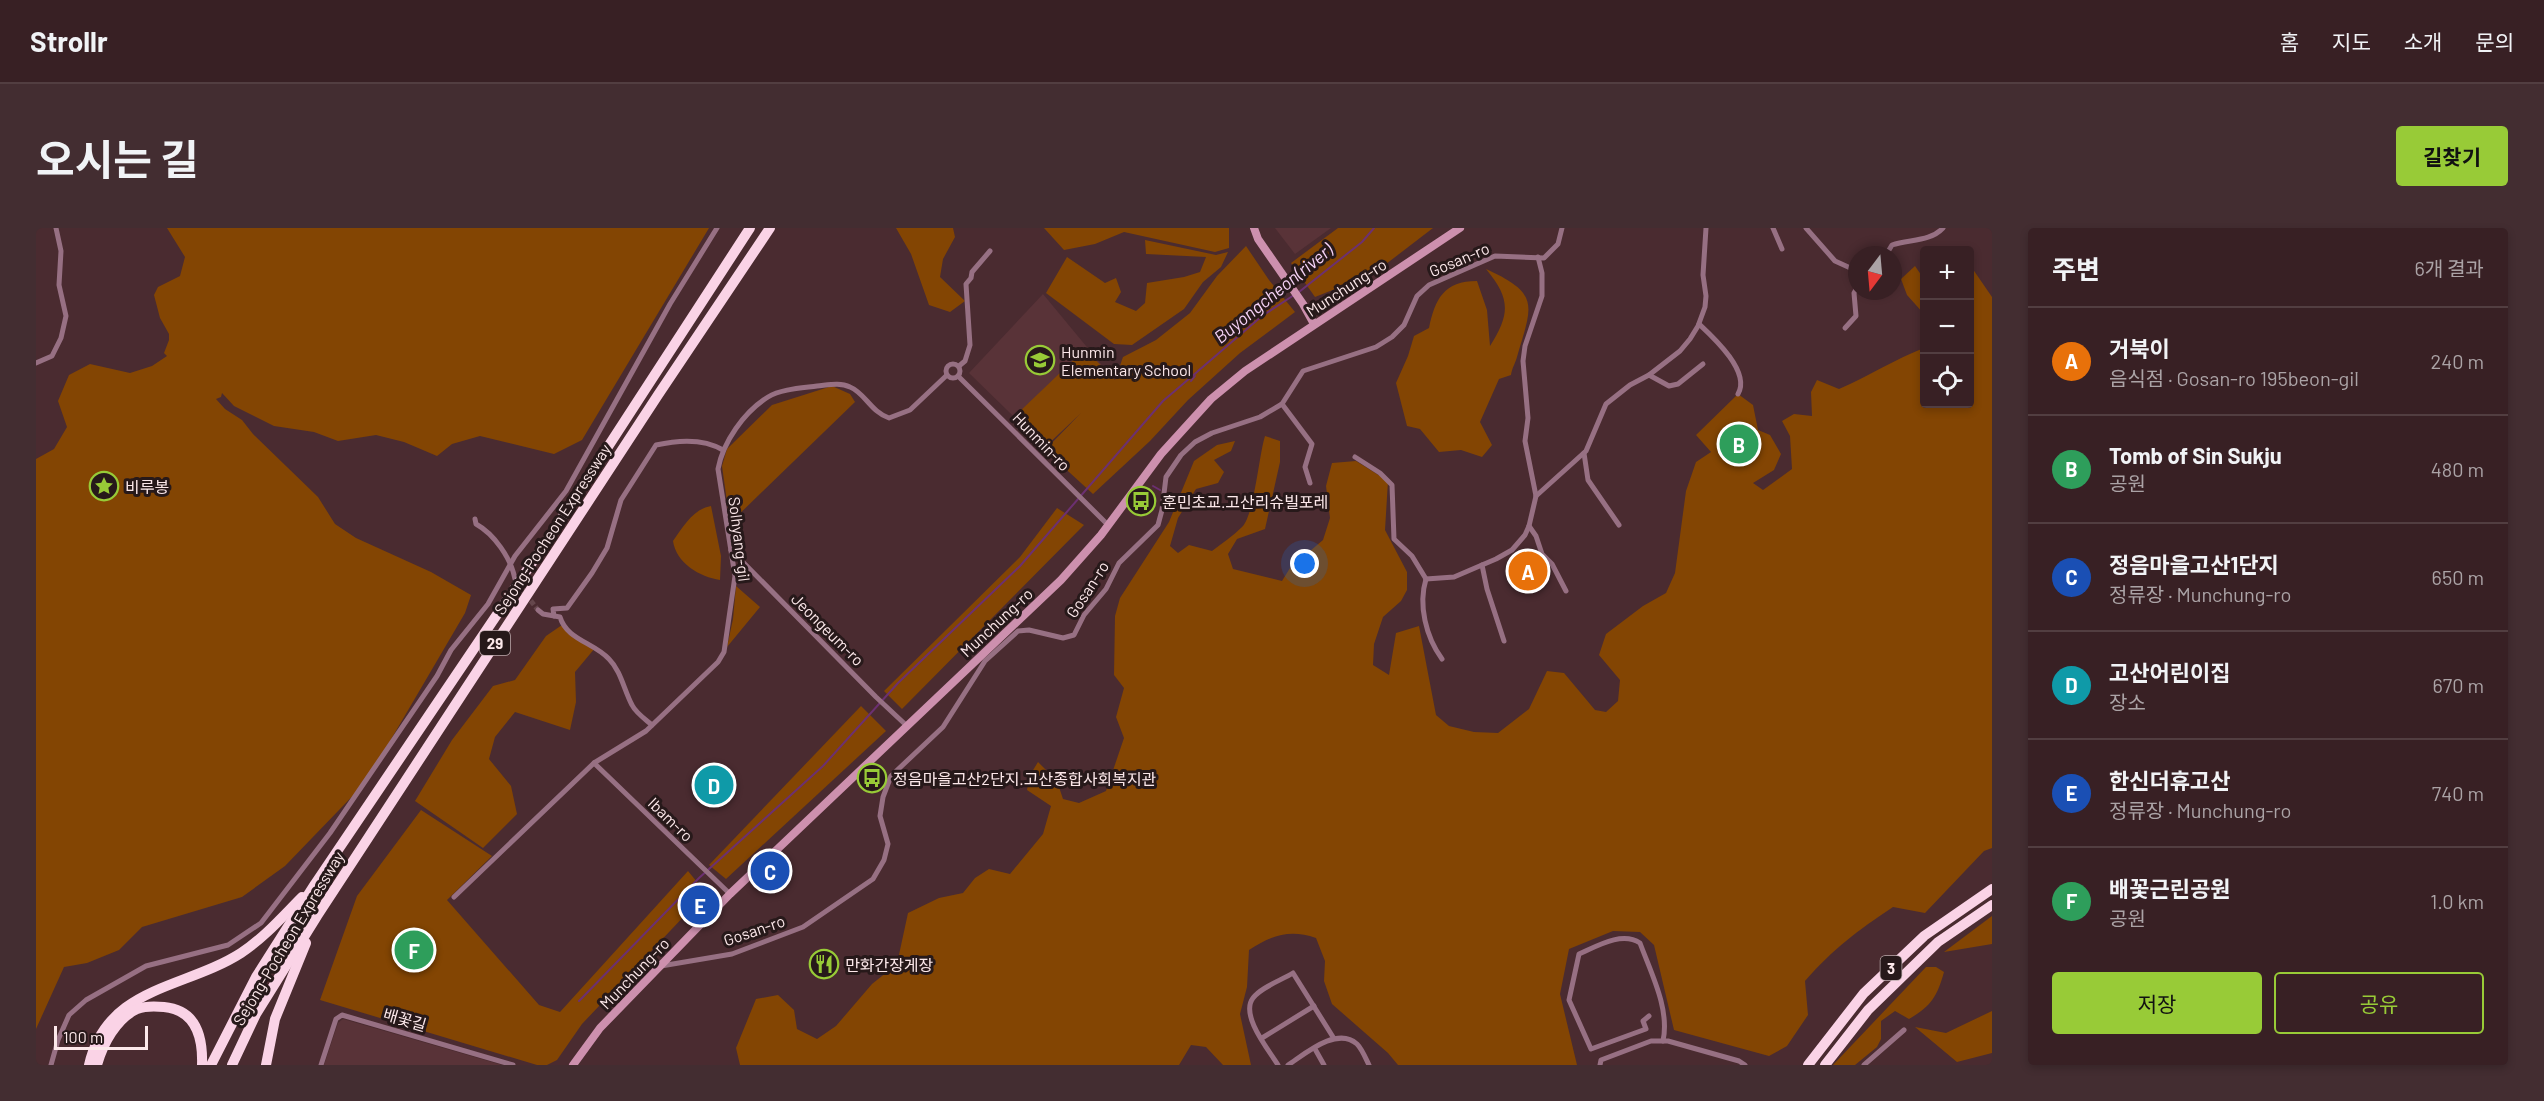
<!DOCTYPE html>
<html lang="ko">
<meta charset="utf-8">
<style>
body{margin:0;font-family:Barlow,"Noto Sans KR",sans-serif;background:#432d31;color:#f1f3f6}
.controls{position:absolute;right:18px;top:18px;display:grid;overflow:hidden;border-radius:6px;box-shadow:0 3px 9px #0003}
.controls button{width:54px;height:54px;display:grid;place-items:center;padding:0;border:0;border-bottom:2px solid #523e41;background:#382024;color:#f1f3f6;font:30px sans-serif}
.compass{position:absolute;left:1812px;top:18px;width:54px;height:54px;border-radius:50%;background:#382024;box-shadow:0 3px 9px #0003;rotate:196deg}
.scale{position:absolute;left:18px;bottom:15px;width:94px;box-sizing:border-box;padding-left:6px;border:3px solid #fce8ea;border-top:0;font-size:16px;line-height:21px;white-space:nowrap;color:#fce8ea;-webkit-text-stroke:4px #27191a;paint-order:stroke}
.you{position:absolute;left:1269px;top:336px;width:21px;height:21px;margin:-15px;border:4px solid #fff;border-radius:50%;background:#1a73e8;box-shadow:0 0 0 9px #1a73e833}
.badge{display:grid;place-items:center;width:39px;height:39px;border-radius:50%;background:#98cb37;color:#fff;font-size:20px;font-weight:700}
.pin{position:absolute;translate:-50% -50%;border:3px solid #fff;box-shadow:0 2px 6px #0006}
.list{margin:0;padding:0;list-style:none}
h2{display:flex;justify-content:space-between;align-items:center;height:78px;margin:0;padding:0 24px;font-size:26px}
h2 small{font-size:20px;font-weight:400;color:#aba3a6}
.list li{display:grid;grid-template-columns:39px 1fr auto;gap:18px;align-items:center;box-sizing:border-box;height:108px;padding:0 24px;border-top:2px solid #523e41}
.list b{display:block;font-size:22px;white-space:nowrap}
.list p{margin:0;font-size:20px;white-space:nowrap;color:#aba3a6}
.list em{font-size:20px;font-style:normal;color:#aba3a6}
.actions{display:flex;gap:12px;padding:18px 24px}
.actions a{flex:1;padding:14px 0;border:2px solid #98cb37;border-radius:6px;text-align:center;font-size:21px;color:#98cb37}
.actions .main{background:#98cb37;color:#111}
.icon{flex:none;width:33px;height:33px;fill:none;stroke:currentColor;stroke-width:2;stroke-linecap:round;stroke-linejoin:round}
.map{position:relative;flex:none;width:1956px;height:837px;overflow:hidden;border-radius:6px}
header{display:flex;align-items:center;gap:36px;box-sizing:border-box;height:84px;padding:0 30px;background:#382024;border-bottom:2px solid #523e41}
header strong{font-size:28px}
nav{display:flex;gap:33px;margin-inline-start:auto;font-size:21px}
.intro{display:flex;align-items:center;justify-content:space-between;box-sizing:border-box;height:144px;padding:0 36px}
h1{margin:0;font-size:42px}
.button{padding:15px 27px;border-radius:6px;background:#98cb37;color:#111;font-size:21px;font-weight:700}
main{display:flex;gap:36px;padding:0 36px}
aside{flex:1;background:#382024;border-radius:6px;box-shadow:0 3px 9px #0003}
.map>svg:first-child{display:block}
</style>
<header>
<strong>Strollr</strong>
<nav><a>홈</a><a>지도</a><a>소개</a><a>문의</a></nav>
</header>
<div class="intro"><h1>오시는 길</h1><a class="button">길찾기</a></div>
<main>
<div class="map">
<svg width="1956" height="837" viewBox="0 0 1956 837">
<rect width="100%" height="100%" fill="#4a2b30"/>
<g fill="#593338">
<path d="M 1239,0 L 1295,0 L 1259,26 Z"/>
<path d="M 1007,66 L 1079,153 L 1009,219 L 933,145 Z"/>
<path d="M 307,791 L 466,837 L 288,837 L 302,795 Z"/>
</g>
<g fill="#834503">
<path d="M 131,0 L 673,0 L 546,212 L 518,226 L 444,208 L 416,216 L 401,228 L 368,214 L 340,207 L 302,213 L 278,204 L 238,198 L 198,178 L 186,165 L 185,169 L 180,171 L 189,181 L 206,192 L 217,206 L 282,269 L 299,296 L 320,310 L 395,344 L 435,367 L 429,385 L 330,554 L 249,638 L 206,669 L 106,699 L 83,722 L 51,735 L 28,739 L 0,801 L 0,231 L 18,221 L 31,199 L 22,173 L 33,147 L 54,136 L 94,145 L 116,138 L 131,128 L 128,125 L 133,112 L 133,106 L 124,90 L 118,67 L 122,59 L 144,48 L 149,29 Z"/>
<path d="M 860,0 L 917,0 L 919,9 L 907,31 L 904,49 L 929,73 L 914,84 L 893,77 L 875,26 Z"/>
<path d="M 1008,0 L 1193,0 L 1193,20 L 1179,24 L 1088,4 L 1059,16 L 1028,22 Z"/>
<path d="M 1302,0 L 1397,0 L 1337,46 L 1279,69 L 1255,35 Z"/>
<path d="M 1109,12 L 1180,27 L 1192,24 L 1185,39 L 1167,54 L 1148,81 L 1096,117 L 1078,116 L 1010,65 L 1031,29 L 1069,55 L 1080,50 L 1085,64 L 1079,74 L 1100,83 L 1109,75 L 1111,55 L 1148,49 L 1164,44 L 1170,29 L 1110,26 Z"/>
<path d="M 1210,18 L 1233,52 L 1259,84 L 1204,125 L 1152,172 L 1114,213 L 1057,266 L 1009,222 L 1045,185 L 1009,219 L 979,188 L 1049,121 L 1079,152 L 1087,129 L 1120,112 L 1154,85 L 1181,48 Z"/>
<path d="M 1934,37 L 1956,69 L 1956,620 L 1948,623 L 1889,685 L 1857,679 C 1821,703 1798,720 1769,753 L 1772,787 L 1751,818 L 1733,828 L 1638,802 L 1618,717 L 1604,704 L 1577,703 L 1533,721 L 1524,766 L 1541,837 L 1362,837 L 1352,825 L 1296,776 L 1288,753 L 1289,733 L 1280,710 C 1254,701 1236,707 1213,722 L 1211,759 L 1204,786 L 1215,837 L 1187,837 L 1170,819 L 1155,817 L 1143,837 L 704,837 L 700,820 L 720,771 L 742,767 L 758,782 L 761,801 L 781,811 L 800,798 L 836,756 L 861,736 L 872,685 L 903,670 L 927,665 L 939,650 L 953,641 L 974,646 L 1007,606 L 1015,578 L 991,562 L 994,547 L 1002,534 L 1021,553 L 1027,571 L 1043,575 L 1070,563 L 1088,510 L 1080,489 L 1088,460 L 1078,447 L 1079,388 L 1084,370 L 1133,294 L 1158,233 L 1181,217 L 1199,213 L 1195,223 L 1178,232 L 1188,244 L 1182,255 L 1160,261 L 1142,290 L 1134,318 L 1142,325 L 1153,317 L 1176,323 C 1186,315 1197,308 1206,299 C 1218,288 1223,227 1229,208 L 1244,213 L 1244,234 L 1229,301 L 1201,311 L 1192,326 L 1197,341 L 1246,353 L 1254,340 L 1287,312 L 1294,290 L 1290,258 L 1296,235 L 1320,233 L 1352,253 L 1349,302 L 1371,344 L 1371,362 L 1365,373 L 1347,389 L 1338,416 L 1337,437 L 1353,447 L 1360,405 L 1383,398 L 1400,487 L 1413,498 L 1438,504 L 1462,505 L 1493,481 L 1511,443 L 1528,445 L 1559,482 L 1570,484 L 1582,473 L 1584,452 L 1563,427 L 1570,406 L 1607,378 L 1630,365 L 1639,345 L 1650,263 L 1660,234 L 1675,224 L 1660,207 L 1702,166 L 1717,177 L 1722,202 L 1734,207 L 1745,226 L 1738,242 L 1717,255 L 1727,262 L 1756,241 L 1754,208 L 1746,193 L 1758,186 L 1776,188 L 1775,164 L 1781,152 L 1803,161 C 1833,148 1859,131 1888,120 L 1888,176 L 1934,176 Z"/>
<path d="M 1879,38 L 1888,51 L 1888,86 L 1871,67 L 1865,51 Z"/>
<path d="M 1450,41 C 1505,66 1496,77 1481,129 C 1479,136 1476,140 1475,147 L 1463,151 L 1444,194 L 1456,217 L 1446,229 L 1425,222 L 1403,224 L 1384,201 L 1371,198 L 1360,155 L 1372,128 L 1378,108 L 1393,100 C 1399,71 1408,53 1441,53 L 1451,82 L 1454,118 C 1474,86 1475,71 1450,41 Z"/>
<path d="M 796,158 L 814,166 L 819,174 L 694,295 L 686,238 L 691,221 L 736,177 Z"/>
<path d="M 675,278 L 685,328 L 684,352 C 664,349 640,335 637,313 C 647,299 657,281 675,278 Z"/>
<path d="M 1021,280 L 1048,297 L 866,481 L 848,463 L 984,329 Z"/>
<path d="M 700,358 L 724,379 L 691,419 L 697,391 Z"/>
<path d="M 526,397 L 559,420 L 539,444 L 540,474 L 534,502 L 479,484 L 459,509 L 453,531 L 475,558 L 481,586 L 447,620 L 379,573 L 416,512 L 457,458 L 479,452 L 510,408 Z"/>
<path d="M 825,478 L 850,503 L 690,651 L 673,637 Z"/>
<path d="M 385,582 L 456,628 L 411,672 L 503,777 L 524,784 L 652,643 L 670,665 L 546,796 L 521,832 L 511,837 L 501,837 L 284,772 L 321,668 Z"/>
<path d="M 1956,688 L 1956,716 L 1908,724 Z"/>
<path d="M 1890,739 L 1900,739 L 1908,744 C 1901,769 1895,778 1873,791 L 1859,783 L 1845,793 L 1845,811 L 1841,819 L 1819,837 L 1797,837 Z"/>
<path d="M 1956,783 L 1956,825 L 1921,834 L 1879,799 L 1910,805 Z"/>
</g>
<g fill="none" stroke-linecap="round" stroke-linejoin="round">
<g stroke="#6c3071" stroke-width="2">
<path d="M 1263,64 L 1326,14 L 1338,0"/>
<path d="M 1162,143 L 1226,88 L 1258,67"/>
<path d="M 1155,153 L 1159,148"/>
<path d="M 1117,258 L 1124,262"/>
<path d="M 543,773 L 663,650 L 787,538 L 862,455 L 984,338 L 1127,173 L 1161,144"/>
</g>
<path stroke="#65474c" stroke-width="5" stroke-dasharray="5 2.5" stroke-linecap="butt" d="M 481,355 L 502,382"/>
<g stroke="#977083" stroke-width="5">
<path d="M 1737,0 L 1746,21"/>
<path d="M 1770,0 L 1799,33 L 1821,43"/>
<path d="M 1850,27 L 1856,17 C 1873,11 1894,14 1907,0"/>
<path d="M 1663,96 C 1678,110 1715,144 1702,166"/>
<path d="M 1809,100 L 1820,88 L 1818,65 L 1821,60"/>
<path d="M 0,135 L 16,128 L 25,110 L 30,88 L 23,57 L 25,23 L 20,0"/>
<circle cx="917" cy="143" r="7"/>
<path d="M 923,138 L 929,133 L 934,117 L 930,56 L 935,50 L 936,44 L 954,23"/>
<path d="M 1613,147 L 1633,158 L 1642,156 L 1667,136"/>
<path d="M 922,148 L 1072,297"/>
<path d="M 1246,176 L 1276,216 L 1269,239 L 1274,255"/>
<path d="M 1548,225 L 1552,252 L 1583,297"/>
<path d="M 1319,229 L 1344,245 L 1356,257 L 1358,311 L 1376,328 L 1390,351"/>
<path d="M 1500,268 L 1550,223 L 1570,176 L 1594,157 L 1613,147 L 1644,123 L 1654,111 L 1662,98 L 1669,79 L 1670,68 L 1667,47 L 1670,0"/>
<path d="M 439,291 L 440,296 C 458,306 475,330 479,351"/>
<path d="M 1493,298 L 1500,308 L 1506,326 L 1516,336 L 1530,363"/>
<path d="M 695,322 L 840,469 L 871,498"/>
<path d="M 1446,337 L 1451,361 L 1468,413"/>
<path d="M 1390,351 L 1418,349 L 1460,331 L 1476,322 L 1489,307 L 1493,298 L 1500,268 L 1489,213 L 1492,190 L 1487,133 L 1489,118 L 1506,68 L 1506,45 L 1502,29"/>
<path d="M 1390,351 C 1382,377 1390,409 1406,431"/>
<path d="M 502,382 L 507,386 L 524,389 C 531,412 557,414 573,431 C 585,443 588,462 596,477 C 600,485 609,491 616,497"/>
<path d="M 518,388 L 517,381 L 531,380 L 556,345 L 571,320 L 585,272 L 620,217 C 642,212 667,210 687,222"/>
<path d="M 558,535 L 694,666"/>
<path d="M 418,669 L 558,535 L 610,503 L 682,434 L 688,424 L 699,348 L 682,241 C 687,214 708,184 732,169 C 745,161 766,160 781,158 C 792,157 804,154 814,159 C 829,165 835,184 853,190 L 874,182 L 911,147"/>
<path d="M 625,738 L 696,726 L 767,699 L 837,651 L 848,632 L 852,616 L 844,588 L 847,569 L 855,548 L 907,499 L 949,433 L 982,403 L 993,402 L 1027,410 L 1038,407 L 1048,387 L 1070,361 L 1083,335 L 1122,297 L 1126,282 L 1130,249 L 1145,227 L 1159,214 L 1176,205 L 1224,189 L 1246,176 L 1267,143 L 1340,119 L 1356,109 L 1368,97 L 1381,68 L 1393,57 L 1459,28 L 1508,30 L 1522,16 L 1526,0"/>
<path d="M 1613,788 L 1607,793 L 1610,801 L 1555,821 L 1533,772 L 1543,726 C 1561,718 1586,703 1604,715 C 1615,745 1634,781 1627,813"/>
<path d="M 1226,810 L 1278,778"/>
<path d="M 1279,821 L 1288,837"/>
<path d="M 15,837 L 22,812 L 33,787 L 50,772 L 110,738 L 192,717 L 225,695 L 294,605 L 401,448 L 415,422 L 452,376 L 479,328 L 530,263 L 634,76 L 681,0"/>
<path d="M 285,837 L 300,791 L 306,787 L 477,837"/>
<path d="M 1242,837 C 1232,821 1204,787 1217,770 C 1225,759 1246,752 1257,745 L 1297,809"/>
<path d="M 1252,837 C 1269,826 1301,798 1321,816 C 1326,821 1330,831 1333,837"/>
<path d="M 1564,837 L 1565,832 L 1615,813 L 1632,813 L 1703,833 L 1709,837"/>
<path d="M 1828,837 L 1868,802"/>
</g>
<g stroke="#cd90ae" stroke-width="8">
<path d="M 1218,0 L 1222,11 L 1267,76 L 1278,96"/>
<path d="M 537,837 L 564,800 L 694,666 L 1025,352 L 1065,307 L 1125,226 L 1175,171 L 1209,143 L 1424,0"/>
</g>
<g stroke="#fad3e6" stroke-width="10">
<path d="M 53,837 C 71,758 149,761 205,725 C 228,710 247,688 266,669"/>
<path d="M 61,837 C 67,816 80,791 101,781 C 109,778 119,778 128,779 C 160,782 167,809 166,837"/>
<path d="M 175,837 L 220,749 L 279,656 L 514,308 L 714,0"/>
<path d="M 196,837 L 220,786 L 281,688 L 622,167 L 734,0"/>
<path d="M 230,837 L 239,791 L 270,715"/>
<path d="M 1772,837 L 1828,765 L 1888,708 L 1956,661"/>
<path d="M 1789,837 L 1832,782 L 1902,714 L 1956,677"/>
</g>
</g>
<defs>
<g id="school-ring" transform="scale(1.5)"><circle r="9.5" fill="#27191a" stroke="#98cb37" stroke-width="1.5"/><path d="M0-5L7-2L0 1L-7-2ZM-4 1L0 2.5L4 1V4Q0 6-4 4Z" fill="#98cb37"/></g>
<g id="sight-ring" transform="scale(1.5)"><circle r="9.5" fill="#27191a" stroke="#98cb37" stroke-width="1.5"/><path d="M0-6L1.8-2.2L6-1.7L2.9 1.2L3.7 5.4L0 3.3L-3.7 5.4L-2.9 1.2L-6-1.7L-1.8-2.2Z" fill="#98cb37"/></g>
<g id="bus-ring" transform="scale(1.5)"><circle r="9.5" fill="#27191a" stroke="#98cb37" stroke-width="1.5"/><path d="M-5-6H5V4H4V6H2V4H-2V6H-4V4H-5ZM-3.5-4V0h7V-4ZM-3.5 1.2v1.5H-2V1.2ZM2 1.2v1.5H3.5V1.2Z" fill="#98cb37"/></g>
<g id="restaurant-ring" transform="scale(1.5)"><circle r="9.5" fill="#27191a" stroke="#98cb37" stroke-width="1.5"/><path d="M-5-6h1v4h1v-4h1v4h1v-4h1v5L-1.5 .5V6h-2V.5L-5-1ZM5-6V6H3V1.5H1.5Q1.5-4 5-6Z" fill="#98cb37"/></g>
</defs>
<g fill-rule="evenodd">
<use href="#school-ring" x="1004" y="132"/>
<use href="#sight-ring" x="68" y="258"/>
<use href="#bus-ring" x="1105" y="273"/>
<use href="#bus-ring" x="836" y="550"/>
<use href="#restaurant-ring" x="788" y="736"/>
</g>
<g text-anchor="middle" dominant-baseline="central" stroke-width="6" stroke-linejoin="round" paint-order="stroke">
<g fill="#27191a" stroke="#bcaaac" stroke-width="1.5">
<rect x="444" y="403" width="30" height="24" rx="4.5"/>
<rect x="1844.5" y="728" width="21" height="24" rx="4.5"/>
</g>
<g font-size="15" font-weight="bold" fill="#fce8ea">
<text x="459" y="415">29</text>
<text x="1855" y="740">3</text>
</g>
<g font-size="16" fill="#fce8ea" stroke="#27191a">
<text transform="translate(1423 31) rotate(-23)">Gosan-ro</text>
<text transform="translate(1310 59) rotate(-33)">Munchung-ro</text>
<text transform="translate(1006 213) rotate(46)">Hunmin-ro</text>
<text transform="translate(516 301) rotate(-57)">Sejong-Pocheon Expressway</text>
<text transform="translate(704 311) rotate(83)">Solhyang-gil</text>
<text transform="translate(1051 361) rotate(-57)">Gosan-ro</text>
<text transform="translate(960 394) rotate(-43)">Munchung-ro</text>
<text transform="translate(792 401) rotate(45)">Jeongeum-ro</text>
<text transform="translate(635 591) rotate(44)">Ibam-ro</text>
<text transform="translate(718 702) rotate(-19)">Gosan-ro</text>
<text transform="translate(252 710) rotate(-59)">Sejong-Pocheon Expressway</text>
<text transform="translate(598 745) rotate(-46)">Munchung-ro</text>
<text transform="translate(369 791) rotate(16)">배꽃길</text>
</g>
<g font-size="16" fill="#fce8ea" stroke="#27191a" text-anchor="start">
<text x="1025" y="123">Hunmin<tspan x="1025" dy="18">Elementary School</tspan></text>
<text x="89" y="258">비루봉</text>
<text x="1126" y="273">훈민초교.고산리슈빌포레</text>
<text x="857" y="550">정음마을고산2단지.고산종합사회복지관</text>
<text x="809" y="736">만화간장게장</text>
</g>
<g font-size="18" font-style="italic" fill="#f7d4f8" stroke="#27191a">
<text transform="translate(1237 65) rotate(-39)">Buyongcheon(river)</text>
</g>
</g>
</svg>
<div class="controls">
<button>+</button>
<button>−</button>
<button><svg class="icon" aria-label="locate" viewBox="0 0 24 24"><circle cx="12" cy="12" r="6"/><path d="M12 2v4M12 18v4M2 12h4M18 12h4"/></svg></button>
</div>
<svg class="compass" viewBox="-18 -18 36 36"><path d="M0-13l5 13h-10z" fill="#e53935"/><path d="M0 13l5-13h-10z" fill="#aba3a6"/></svg>
<div class="scale">100 m</div>
<div class="you"></div>
<div class="pin badge" style="left:1492px;top:343px;background:#e8710a">A</div>
<div class="pin badge" style="left:1703px;top:216px;background:#2e9e5b">B</div>
<div class="pin badge" style="left:734px;top:643px;background:#1a4fb4">C</div>
<div class="pin badge" style="left:678px;top:557px;background:#0f9aa8">D</div>
<div class="pin badge" style="left:664px;top:677px;background:#1a4fb4">E</div>
<div class="pin badge" style="left:378px;top:722px;background:#2e9e5b">F</div>
</div>
<aside>
<h2>주변<small>6개 결과</small></h2>
<ul class="list">
<li><span class="badge" style="background:#e8710a">A</span><div><b>거북이</b><p>음식점 · Gosan-ro 195beon-gil</p></div><em>240 m</em></li>
<li><span class="badge" style="background:#2e9e5b">B</span><div><b>Tomb of Sin Sukju</b><p>공원</p></div><em>480 m</em></li>
<li><span class="badge" style="background:#1a4fb4">C</span><div><b>정음마을고산1단지</b><p>정류장 · Munchung-ro</p></div><em>650 m</em></li>
<li><span class="badge" style="background:#0f9aa8">D</span><div><b>고산어린이집</b><p>장소</p></div><em>670 m</em></li>
<li><span class="badge" style="background:#1a4fb4">E</span><div><b>한신더휴고산</b><p>정류장 · Munchung-ro</p></div><em>740 m</em></li>
<li><span class="badge" style="background:#2e9e5b">F</span><div><b>배꽃근린공원</b><p>공원</p></div><em>1.0 km</em></li>
</ul>
<div class="actions"><a class="main">저장</a><a>공유</a></div>
</aside>
</main>
